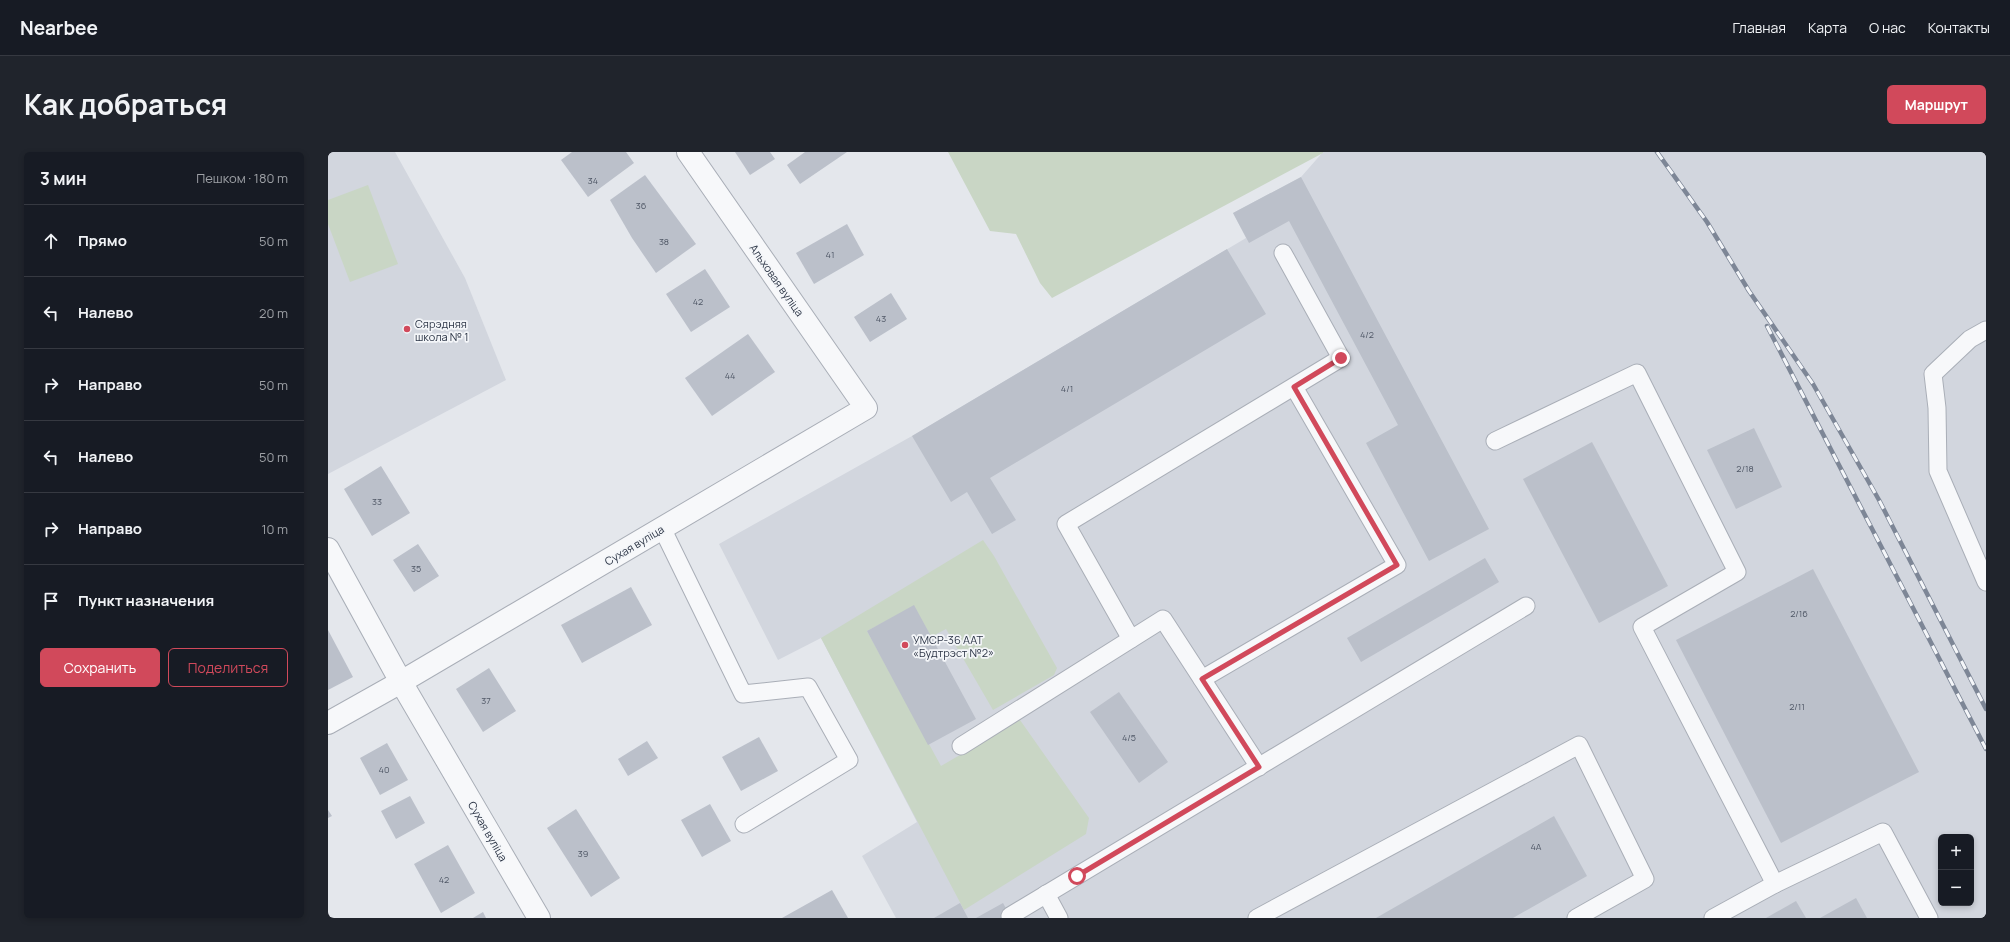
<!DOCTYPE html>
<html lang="ru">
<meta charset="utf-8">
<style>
body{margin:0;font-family:Manrope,sans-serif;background:#20242c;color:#f1f3f6}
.controls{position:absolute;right:12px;bottom:12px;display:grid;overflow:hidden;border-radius:6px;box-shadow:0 2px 6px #0003}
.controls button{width:36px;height:36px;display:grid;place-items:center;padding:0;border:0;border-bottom:1px solid #363941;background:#171b24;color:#f1f3f6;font:20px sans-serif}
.stop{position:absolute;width:12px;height:12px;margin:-9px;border:3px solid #d1495b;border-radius:50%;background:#fff}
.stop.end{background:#d1495b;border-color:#fff;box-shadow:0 1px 4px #0008}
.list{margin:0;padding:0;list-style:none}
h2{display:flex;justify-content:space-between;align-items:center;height:52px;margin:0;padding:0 16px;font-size:17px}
h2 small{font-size:13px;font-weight:400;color:#9ea1a6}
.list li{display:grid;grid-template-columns:26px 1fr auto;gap:12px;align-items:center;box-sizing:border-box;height:72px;padding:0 16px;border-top:1px solid #363941}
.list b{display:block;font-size:15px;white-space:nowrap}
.list em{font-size:13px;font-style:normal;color:#9ea1a6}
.actions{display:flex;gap:8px;padding:12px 16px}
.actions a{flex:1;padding:9px 0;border:1px solid #d1495b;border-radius:6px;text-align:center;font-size:14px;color:#d1495b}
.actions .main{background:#d1495b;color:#fff}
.icon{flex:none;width:22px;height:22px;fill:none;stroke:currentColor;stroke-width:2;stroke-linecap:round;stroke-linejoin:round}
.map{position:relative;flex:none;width:1658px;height:766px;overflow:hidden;border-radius:6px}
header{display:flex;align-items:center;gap:24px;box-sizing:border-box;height:56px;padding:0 20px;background:#171b24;border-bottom:1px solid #363941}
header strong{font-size:19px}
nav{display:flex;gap:22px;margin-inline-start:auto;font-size:14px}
.intro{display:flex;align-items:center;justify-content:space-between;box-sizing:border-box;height:96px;padding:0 24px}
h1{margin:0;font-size:28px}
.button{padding:10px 18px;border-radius:6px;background:#d1495b;color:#fff;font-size:14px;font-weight:700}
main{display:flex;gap:24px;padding:0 24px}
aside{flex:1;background:#171b24;border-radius:6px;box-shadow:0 2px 6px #0003}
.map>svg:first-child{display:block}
</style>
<header>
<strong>Nearbee</strong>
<nav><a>Главная</a><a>Карта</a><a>О нас</a><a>Контакты</a></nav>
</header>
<div class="intro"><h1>Как добраться</h1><a class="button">Маршрут</a></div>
<main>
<aside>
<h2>3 мин<small>Пешком · 180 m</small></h2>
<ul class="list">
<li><svg class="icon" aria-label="ahead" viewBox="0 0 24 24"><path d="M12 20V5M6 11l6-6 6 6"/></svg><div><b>Прямо</b></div><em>50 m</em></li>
<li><svg class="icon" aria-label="left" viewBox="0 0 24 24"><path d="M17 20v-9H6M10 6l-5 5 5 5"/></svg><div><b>Налево</b></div><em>20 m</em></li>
<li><svg class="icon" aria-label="right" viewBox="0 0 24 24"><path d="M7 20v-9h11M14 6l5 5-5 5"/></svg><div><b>Направо</b></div><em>50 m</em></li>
<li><svg class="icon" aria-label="left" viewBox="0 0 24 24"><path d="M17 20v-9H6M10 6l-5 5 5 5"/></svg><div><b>Налево</b></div><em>50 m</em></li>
<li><svg class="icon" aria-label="right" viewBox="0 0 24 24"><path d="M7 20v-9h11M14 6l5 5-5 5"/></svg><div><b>Направо</b></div><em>10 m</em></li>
<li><svg class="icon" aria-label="arrive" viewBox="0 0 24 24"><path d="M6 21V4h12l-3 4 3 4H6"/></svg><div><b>Пункт назначения</b></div></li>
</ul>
<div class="actions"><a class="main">Сохранить</a><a>Поделиться</a></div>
</aside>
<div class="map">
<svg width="1658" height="766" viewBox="0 0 1658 766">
<rect width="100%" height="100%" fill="#e4e7ec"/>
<g fill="#d2d6de" fill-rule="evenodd">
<path d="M 0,0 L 67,0 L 137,126 L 178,228 L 0,322 Z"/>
<path d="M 995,0 L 1658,0 L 1658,766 L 568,766 L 534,704 L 589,670 L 493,486 L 450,508 L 391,392 L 584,284 L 918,86 L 905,61 L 973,25 ZM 1613,685 L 1643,685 L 1643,751 L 1613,751 Z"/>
</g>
<g fill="#c9d6c5">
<path d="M 620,0 L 995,0 L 995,1 L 724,146 L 712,131 L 688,82 L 662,79 Z"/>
<path d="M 40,33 L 70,112 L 22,130 L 0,72 L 0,48 Z"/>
<path d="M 655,388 L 666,404 L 729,516 L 726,523 L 665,558 L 618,477 L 603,485 L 586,454 L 539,479 L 613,614 L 692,568 L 761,666 L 758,682 L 636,758 L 493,486 Z"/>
</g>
<g fill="#bbc0ca">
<path d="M 244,0 L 298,0 L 306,11 L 260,45 L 233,8 Z"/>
<path d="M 407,0 L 442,0 L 447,7 L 422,23 Z"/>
<path d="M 477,0 L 519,0 L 472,32 L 459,13 Z"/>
<path d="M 317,23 L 368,92 L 328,121 L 304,86 L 282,48 Z"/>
<path d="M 973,25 L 1161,377 L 1101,409 L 1038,291 L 1070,273 L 961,69 L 921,91 L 905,61 Z"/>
<path d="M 519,72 L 536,103 L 486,132 L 468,101 Z"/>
<path d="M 899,97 L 938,162 L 662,326 L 688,368 L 664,382 L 639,340 L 623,350 L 584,284 Z"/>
<path d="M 377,117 L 402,155 L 363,180 L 338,142 Z"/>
<path d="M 563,141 L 579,167 L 542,190 L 526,165 Z"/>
<path d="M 420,182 L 447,220 L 384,264 L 357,226 Z"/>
<path d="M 1426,276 L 1454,335 L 1408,357 L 1379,298 Z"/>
<path d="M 1264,290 L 1340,434 L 1271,471 L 1195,327 Z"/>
<path d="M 53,314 L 82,361 L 44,384 L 16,337 Z"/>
<path d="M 90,392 L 111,424 L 86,440 L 65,408 Z"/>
<path d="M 1157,406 L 1171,430 L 1033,510 L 1019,486 Z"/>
<path d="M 1485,417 L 1591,620 L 1453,691 L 1348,488 Z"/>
<path d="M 303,435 L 324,473 L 254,511 L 233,473 Z"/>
<path d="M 586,453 L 648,567 L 600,593 L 539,479 Z"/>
<path d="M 0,478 L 25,525 L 0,538 Z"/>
<path d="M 161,516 L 188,559 L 155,580 L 128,537 Z"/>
<path d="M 791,540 L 840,610 L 811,631 L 762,560 Z"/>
<path d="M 431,585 L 450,619 L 413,639 L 394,605 Z"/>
<path d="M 319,589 L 330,606 L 300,624 L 290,607 Z"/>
<path d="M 59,591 L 80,628 L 52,643 L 32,606 Z"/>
<path d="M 82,644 L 97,671 L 68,687 L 53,659 Z"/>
<path d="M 382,652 L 403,689 L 374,705 L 353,668 Z"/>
<path d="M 248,657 L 292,726 L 263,745 L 219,676 Z"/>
<path d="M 0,658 L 4,664 L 0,666 Z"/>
<path d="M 1226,664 L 1259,724 L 1185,766 L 1048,766 Z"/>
<path d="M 120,693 L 147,741 L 113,761 L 86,712 Z"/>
<path d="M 504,738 L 520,766 L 454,766 Z"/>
<path d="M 1528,746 L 1539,766 L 1492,766 Z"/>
<path d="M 1468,749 L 1478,766 L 1438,766 Z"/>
<path d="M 632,751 L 640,766 L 606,766 Z"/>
<path d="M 675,751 L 683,766 L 648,766 Z"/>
<path d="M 155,760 L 158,766 L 145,766 Z"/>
</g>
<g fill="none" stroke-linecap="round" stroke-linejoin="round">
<g stroke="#a9aeb7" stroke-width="19">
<g id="lane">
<path d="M 1658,178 L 1642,187 L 1605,222 L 1609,256 L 1610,319 L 1658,430"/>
<path d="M 1167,289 L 1309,221 L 1409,420 L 1314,475 L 1447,732 L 1555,680 L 1601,766"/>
<path d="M 334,376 L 415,542 L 480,535 L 521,608 L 416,672"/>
<path d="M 803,487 L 738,372 L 1013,206 L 955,101"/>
<path d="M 874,527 L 1069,413 L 966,235"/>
<path d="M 633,594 L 835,467 L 931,615"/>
<path d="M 718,742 L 731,766"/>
<path d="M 682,764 L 1198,454"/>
<path d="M 929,766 L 1251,593 L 1317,727 L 1248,766"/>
<path d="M 1385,766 L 1447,732"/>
</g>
</g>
<g stroke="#a9aeb7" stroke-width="24">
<g id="street">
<path d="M 0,397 L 73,530 L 211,766"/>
<path d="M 0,571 L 73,530 L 538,256 L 360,0"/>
</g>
</g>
<use href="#lane" stroke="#f7f8fa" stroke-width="17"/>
<use href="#street" stroke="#f7f8fa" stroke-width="22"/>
<g stroke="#7d8696" stroke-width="4.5">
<g id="rail">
<path d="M 1329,0 L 1379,70 L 1421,139 L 1485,232 L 1551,348 L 1658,557"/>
<path d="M 1439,174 L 1658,597"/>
</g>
</g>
<use href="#rail" stroke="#f4f6f9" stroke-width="3" stroke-dasharray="9" stroke-linecap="butt"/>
</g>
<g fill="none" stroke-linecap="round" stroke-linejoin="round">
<path stroke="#d1495b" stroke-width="5" d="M 749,724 L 931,615 L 874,527 L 1069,413 L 966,235 L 1013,206"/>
</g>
<g fill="#d1495b" stroke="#f4f6f9" stroke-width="1.5">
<circle cx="79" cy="177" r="4"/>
<circle cx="577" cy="493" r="4"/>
</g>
<g text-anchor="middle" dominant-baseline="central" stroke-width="3.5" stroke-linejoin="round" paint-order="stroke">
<g font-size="9" fill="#4f5766">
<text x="265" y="28">34</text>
<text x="313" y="53">36</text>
<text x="336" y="89">38</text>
<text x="502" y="102">41</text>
<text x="370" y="149">42</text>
<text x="553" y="166">43</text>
<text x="1039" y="182">4/2</text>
<text x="402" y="223">44</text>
<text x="739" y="236">4/1</text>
<text x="1417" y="316">2/18</text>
<text x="49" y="349">33</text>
<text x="88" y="416">35</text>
<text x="1471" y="461">2/16</text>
<text x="158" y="548">37</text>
<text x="1469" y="554">2/11</text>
<text x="801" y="585">4/5</text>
<text x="56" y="617">40</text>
<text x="1208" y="694">4А</text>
<text x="255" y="701">39</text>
<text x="116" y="727">42</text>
</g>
<g font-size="11" fill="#2b3445" stroke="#f4f6f9">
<text transform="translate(449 128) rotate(55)">Альховая вуліца</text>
<text transform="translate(306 393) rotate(-31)">Сухая вуліца</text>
<text transform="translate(160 679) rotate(60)">Сухая вуліца</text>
</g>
<g font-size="11" fill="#2b3445" stroke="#f4f6f9" text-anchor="start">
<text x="87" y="171">Сярэдняя<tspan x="87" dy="13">школа № 1</tspan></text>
<text x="585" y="487">УМСР-36 ААТ<tspan x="585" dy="13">«Будтрэст №2»</tspan></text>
</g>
</g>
</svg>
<div class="controls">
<button>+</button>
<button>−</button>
</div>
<div class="stop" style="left:749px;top:724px"></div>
<div class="stop end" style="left:1013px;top:206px"></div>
</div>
</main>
